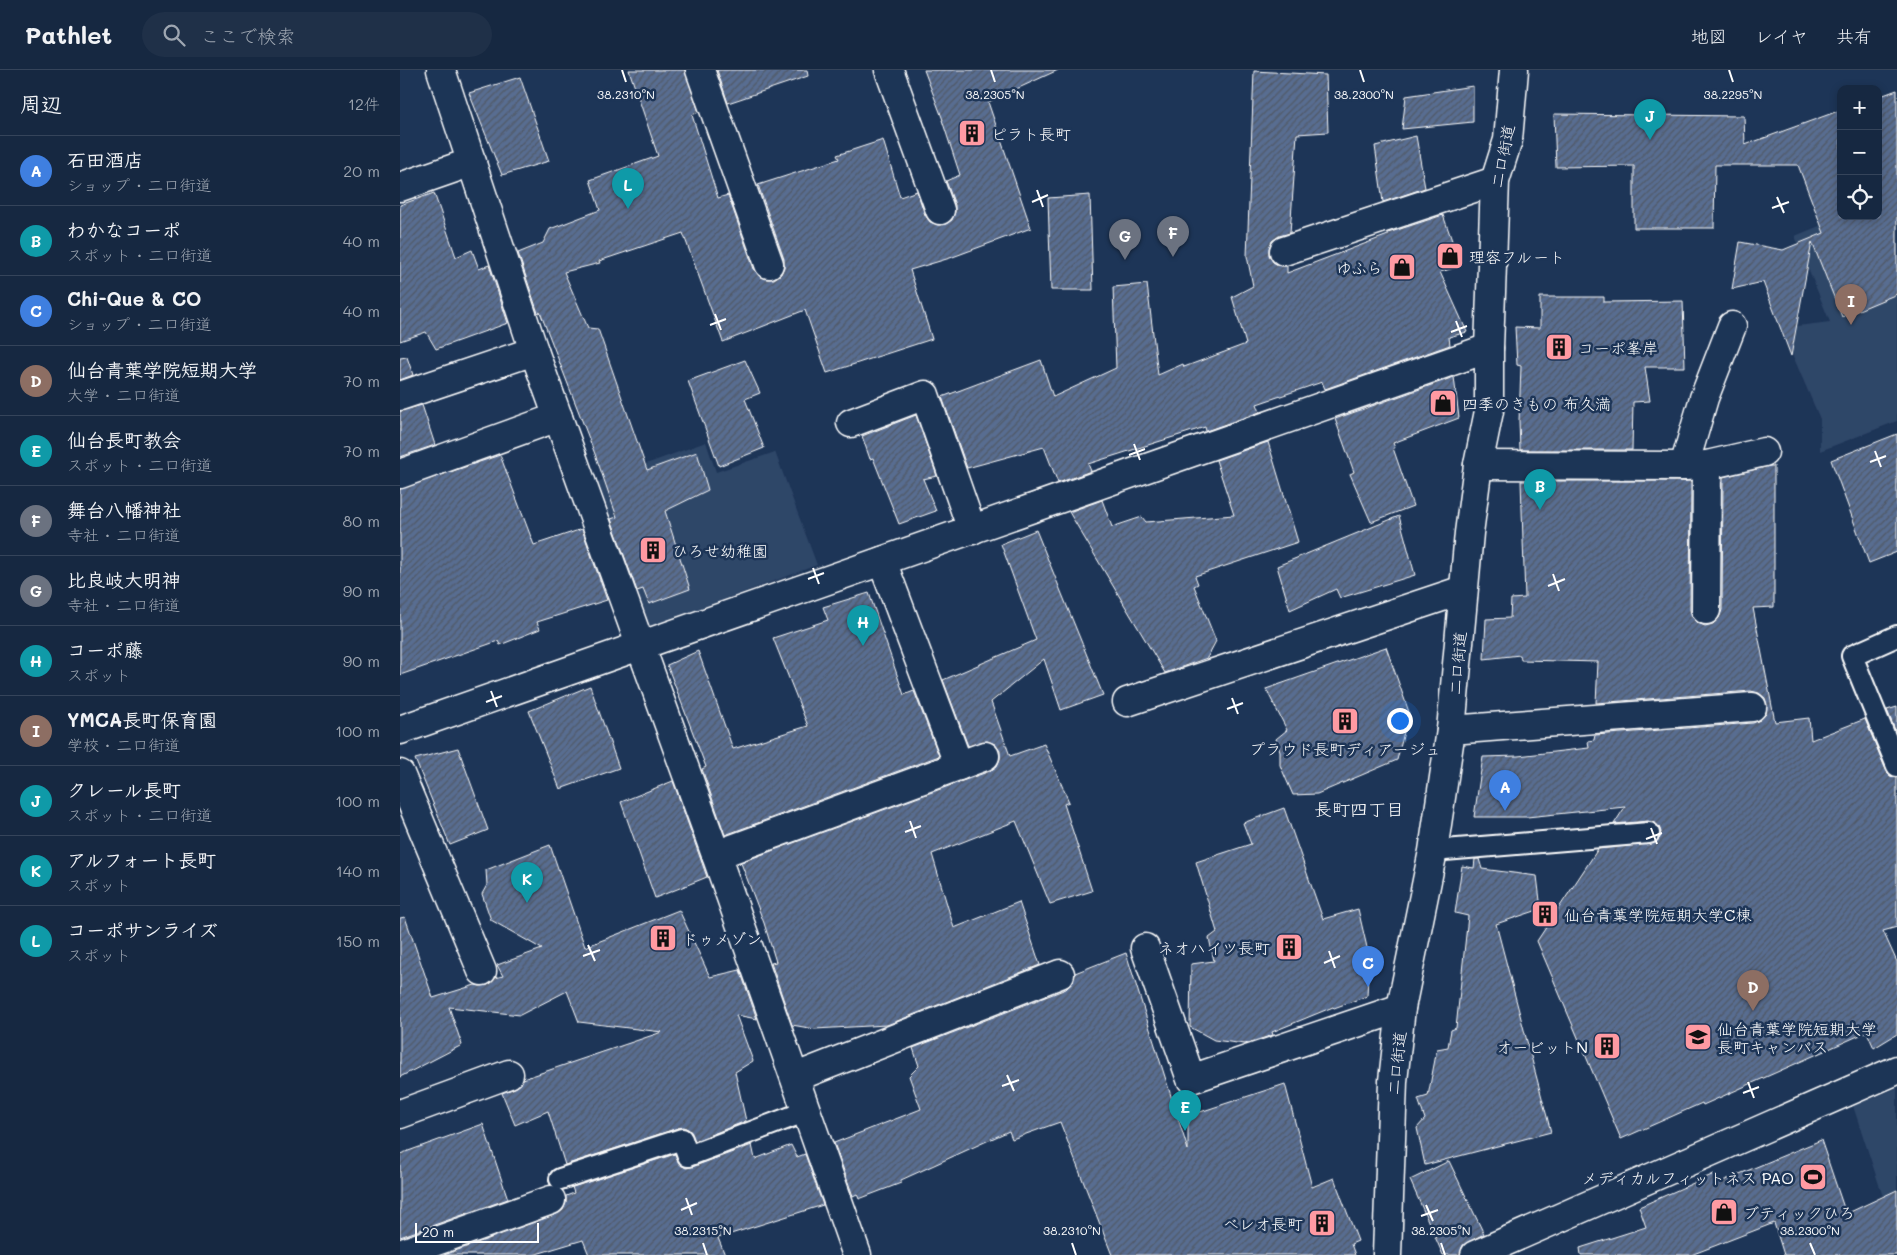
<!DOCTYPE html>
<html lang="ja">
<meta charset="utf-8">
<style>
body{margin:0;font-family:Mali,"Klee One",sans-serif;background:#1f3048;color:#f1f3f6}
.controls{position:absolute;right:15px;top:15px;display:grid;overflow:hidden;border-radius:10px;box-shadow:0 2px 8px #0003}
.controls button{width:45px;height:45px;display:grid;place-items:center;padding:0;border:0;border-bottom:1px solid #35445a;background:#162841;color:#f1f3f6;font:25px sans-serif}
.scale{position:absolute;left:15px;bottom:12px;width:124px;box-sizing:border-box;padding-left:5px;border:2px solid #fff;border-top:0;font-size:14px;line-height:18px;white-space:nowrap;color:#fff;-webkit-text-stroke:4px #1d3557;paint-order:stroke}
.you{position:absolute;left:999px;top:650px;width:18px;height:18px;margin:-12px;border:4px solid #fff;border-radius:50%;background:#1a73e8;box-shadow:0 0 0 8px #1a73e833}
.badge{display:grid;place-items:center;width:32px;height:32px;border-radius:50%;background:#ff9aa2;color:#fff;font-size:16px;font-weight:700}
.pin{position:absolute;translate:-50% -41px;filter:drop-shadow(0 1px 2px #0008)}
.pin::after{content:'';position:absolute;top:26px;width:18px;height:15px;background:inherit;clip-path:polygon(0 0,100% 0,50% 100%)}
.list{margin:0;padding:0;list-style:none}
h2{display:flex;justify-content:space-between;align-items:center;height:65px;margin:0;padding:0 20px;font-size:21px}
h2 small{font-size:16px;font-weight:400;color:#9ea6b1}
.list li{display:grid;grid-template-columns:32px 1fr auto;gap:15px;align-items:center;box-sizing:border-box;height:70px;padding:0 20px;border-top:1px solid #35445a}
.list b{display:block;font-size:19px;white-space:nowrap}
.list p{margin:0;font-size:16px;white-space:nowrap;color:#9ea6b1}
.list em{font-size:16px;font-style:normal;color:#9ea6b1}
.icon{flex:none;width:28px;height:28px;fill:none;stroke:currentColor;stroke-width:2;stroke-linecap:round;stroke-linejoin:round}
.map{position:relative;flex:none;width:1497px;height:1185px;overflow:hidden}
header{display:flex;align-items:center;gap:30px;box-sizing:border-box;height:70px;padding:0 25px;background:#162841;border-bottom:1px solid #35445a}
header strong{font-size:24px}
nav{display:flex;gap:28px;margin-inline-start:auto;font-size:18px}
.search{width:350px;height:45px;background:#1f3048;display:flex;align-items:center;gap:12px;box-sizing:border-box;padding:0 18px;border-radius:28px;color:#9ea6b1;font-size:19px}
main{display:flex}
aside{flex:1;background:#162841}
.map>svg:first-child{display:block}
</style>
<header>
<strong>Pathlet</strong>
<div class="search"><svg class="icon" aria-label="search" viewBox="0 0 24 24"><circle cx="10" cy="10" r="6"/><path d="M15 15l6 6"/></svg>ここで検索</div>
<nav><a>地図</a><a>レイヤ</a><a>共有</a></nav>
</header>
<main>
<aside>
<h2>周辺<small>12件</small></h2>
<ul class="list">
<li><span class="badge" style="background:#3f7fe0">A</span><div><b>石田酒店</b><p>ショップ · 二口街道</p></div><em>20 m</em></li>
<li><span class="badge" style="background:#0f9aa8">B</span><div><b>わかなコーポ</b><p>スポット · 二口街道</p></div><em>40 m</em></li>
<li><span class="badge" style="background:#3f7fe0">C</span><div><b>Chi-Que &amp; CO</b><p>ショップ · 二口街道</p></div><em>40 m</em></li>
<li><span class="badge" style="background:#8d6e63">D</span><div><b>仙台青葉学院短期大学</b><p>大学 · 二口街道</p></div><em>70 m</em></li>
<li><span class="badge" style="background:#0f9aa8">E</span><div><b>仙台長町教会</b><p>スポット · 二口街道</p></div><em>70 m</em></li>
<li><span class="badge" style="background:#6b7280">F</span><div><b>舞台八幡神社</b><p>寺社 · 二口街道</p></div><em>80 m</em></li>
<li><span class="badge" style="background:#6b7280">G</span><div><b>比良岐大明神</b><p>寺社 · 二口街道</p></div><em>90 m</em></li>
<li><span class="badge" style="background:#0f9aa8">H</span><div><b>コーポ藤</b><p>スポット</p></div><em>90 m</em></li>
<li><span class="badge" style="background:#8d6e63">I</span><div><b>YMCA長町保育園</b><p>学校 · 二口街道</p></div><em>100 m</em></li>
<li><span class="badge" style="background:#0f9aa8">J</span><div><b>クレール長町</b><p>スポット · 二口街道</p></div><em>100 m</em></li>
<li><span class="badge" style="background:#0f9aa8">K</span><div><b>アルフォート長町</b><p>スポット</p></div><em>140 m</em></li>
<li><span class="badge" style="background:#0f9aa8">L</span><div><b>コーポサンライズ</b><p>スポット</p></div><em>150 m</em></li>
</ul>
</aside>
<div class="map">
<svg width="1497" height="1185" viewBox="0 0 1497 1185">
<defs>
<pattern id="building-hatch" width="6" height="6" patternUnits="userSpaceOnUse" patternTransform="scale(1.25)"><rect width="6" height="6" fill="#586d91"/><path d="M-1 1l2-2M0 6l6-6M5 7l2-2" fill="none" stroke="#505864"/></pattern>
</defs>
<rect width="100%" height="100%" fill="#1d3557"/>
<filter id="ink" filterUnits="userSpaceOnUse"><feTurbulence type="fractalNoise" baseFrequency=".02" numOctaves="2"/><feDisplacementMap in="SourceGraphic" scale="10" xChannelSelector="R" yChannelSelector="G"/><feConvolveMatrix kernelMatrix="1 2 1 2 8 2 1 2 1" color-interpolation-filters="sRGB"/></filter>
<g filter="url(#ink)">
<g fill="#2f4668">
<path d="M 1497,125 L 1497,351 L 1420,381 L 1420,349 L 1381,258 L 1430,252 L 1395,166 L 1444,146 L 1478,146 Z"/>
<path d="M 306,372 L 316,402 L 375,382 L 417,495 L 248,558 L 197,412 Z"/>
<path d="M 1497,1018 L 1497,1169 L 1453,1036 Z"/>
</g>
<g fill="url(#building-hatch)" stroke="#fff">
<path d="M 229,0 L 285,0 L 299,42 L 292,45 L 318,128 L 328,125 L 354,199 L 359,206 L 367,209 L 374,209 L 381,204 L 384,197 L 384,189 L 358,115 L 439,89 L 437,85 L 483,70 L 500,127 L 517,121 L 525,145 L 530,152 L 538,155 L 546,154 L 552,150 L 555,142 L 555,135 L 546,111 L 560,105 L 542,50 L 543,50 L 524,0 L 658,0 L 588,32 L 631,158 L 550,188 L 510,200 L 532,269 L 427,303 L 405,240 L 323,272 L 283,163 L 199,191 L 200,193 L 164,202 L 188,258 L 198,259 L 247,400 L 297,382 L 308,420 L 265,441 L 290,519 L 249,534 L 243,519 L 237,521 L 211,449 L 217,447 L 195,384 L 140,242 L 138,243 L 118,183 L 143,173 L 150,159 L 200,140 L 190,110 L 258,86 Z"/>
<path d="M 317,0 L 407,0 L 408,6 L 328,33 Z"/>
<path d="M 854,1 L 926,5 L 928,62 L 897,64 L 890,163 L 879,166 L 872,171 L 869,178 L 869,185 L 873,192 L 880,196 L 887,196 L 887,203 L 988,165 L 988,163 L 1043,145 L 1061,196 L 1040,202 L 1067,262 L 1049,267 L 1050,275 L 925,319 L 922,312 L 857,334 L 860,342 L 806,361 L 805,357 L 688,394 L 691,401 L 658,413 L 644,377 L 567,398 L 542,327 L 641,290 L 653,327 L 716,298 L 713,217 L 747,214 L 758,305 L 783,294 L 784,297 L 846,274 L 832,227 L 853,216 L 847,186 Z"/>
<path d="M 120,7 L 149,91 L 102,105 L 69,23 Z"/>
<path d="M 1073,16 L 1073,52 L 1002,59 L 1006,26 Z"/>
<path d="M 1497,20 L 1497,224 L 1442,247 L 1412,172 L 1391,286 L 1363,212 L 1332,219 L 1340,172 L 1383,180 L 1424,163 L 1398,95 L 1315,95 L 1314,158 L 1234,158 L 1234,96 L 1156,97 L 1154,44 L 1344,46 L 1345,75 L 1441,40 L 1441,146 L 1478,146 L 1478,27 Z"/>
<path d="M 1016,66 L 1025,118 L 983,132 L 975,76 Z"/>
<path d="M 34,123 L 56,187 L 72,180 L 79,199 L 89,195 L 108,253 L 36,279 L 26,262 L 0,271 L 0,135 Z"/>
<path d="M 690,125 L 693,220 L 651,220 L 648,128 Z"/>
<path d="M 1140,227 L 1204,227 L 1204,232 L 1283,231 L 1285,297 L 1245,297 L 1250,331 L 1233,332 L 1232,380 L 1120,380 L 1119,351 L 1121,296 L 1117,295 L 1115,257 L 1140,258 Z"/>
<path d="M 7,287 L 13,305 L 0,310 L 0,288 Z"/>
<path d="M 345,290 L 360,323 L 345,329 L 364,378 L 319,396 L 288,311 Z"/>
<path d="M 1054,307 L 1059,348 L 993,373 L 995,378 L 993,378 L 1013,436 L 971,452 L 950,404 L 954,402 L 935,349 Z"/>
<path d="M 22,335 L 35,375 L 0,387 L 0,341 Z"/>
<path d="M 516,345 L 537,406 L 523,409 L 536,441 L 499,454 L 473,388 L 470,389 L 462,366 Z"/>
<path d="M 1497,364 L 1497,482 L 1469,493 L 1431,390 Z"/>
<path d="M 868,372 L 898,472 L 795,506 L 798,514 L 794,516 L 816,571 L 807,588 L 765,603 L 669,442 L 702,430 L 712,457 L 742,447 L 746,452 L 834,445 L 816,390 Z"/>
<path d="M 100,385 L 134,475 L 182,459 L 207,530 L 137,552 L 140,559 L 100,575 L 98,571 L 0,605 L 0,419 Z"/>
<path d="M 1370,396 L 1374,396 L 1374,537 L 1353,538 L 1375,652 L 1409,648 L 1411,670 L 1465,649 L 1486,700 L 1490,706 L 1497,708 L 1497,857 L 1483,861 L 1497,892 L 1497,964 L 1474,978 L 1467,962 L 1303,1035 L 1302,1033 L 1221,1069 L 1137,871 L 1198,779 L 1255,773 L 1260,768 L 1261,762 L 1259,757 L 1254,753 L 1248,751 L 1214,754 L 1225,737 L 1127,747 L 1074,747 L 1083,687 L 1118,686 L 1189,678 L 1188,671 L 1194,670 L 1195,665 L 1353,653 L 1360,650 L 1366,644 L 1367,635 L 1365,628 L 1359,623 L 1351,621 L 1196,633 L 1198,592 L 1121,590 L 1120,585 L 1084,589 L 1086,549 L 1110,548 L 1111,529 L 1125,528 L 1121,411 L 1291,411 L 1290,540 L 1292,547 L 1298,553 L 1305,556 L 1313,554 L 1319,548 L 1322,540 L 1323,407 Z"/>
<path d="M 999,446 L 1015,505 L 940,528 L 936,519 L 890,540 L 877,496 Z"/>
<path d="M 636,460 L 703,625 L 661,640 L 644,589 L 591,632 L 610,686 L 644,674 L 669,732 L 664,734 L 692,821 L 650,834 L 616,751 L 532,784 L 554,858 L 619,832 L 640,895 L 487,955 L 415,959 L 392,955 L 371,893 L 376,892 L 364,853 L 341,793 L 336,794 L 565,710 L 590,701 L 597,696 L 600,689 L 600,681 L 595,674 L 587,671 L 568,676 L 543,610 L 636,570 L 601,474 Z"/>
<path d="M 469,523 L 504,625 L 514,621 L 539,686 L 325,765 L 302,699 L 306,697 L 267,595 L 298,581 L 333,679 L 408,656 L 373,568 L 428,550 L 423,537 Z"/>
<path d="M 986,577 L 1009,642 L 997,690 L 917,724 L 893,725 L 880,695 L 880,682 L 876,669 L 887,660 L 866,619 Z"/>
<path d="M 190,616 L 219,698 L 160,719 L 129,641 Z"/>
<path d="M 1497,637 L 1497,665 L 1487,640 Z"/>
<path d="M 58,678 L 88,760 L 50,775 L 15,689 Z"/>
<path d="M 273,711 L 307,807 L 255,828 L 221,732 Z"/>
<path d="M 884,738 L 923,849 L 958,839 L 969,886 L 967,926 L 934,938 L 933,937 L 872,962 L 873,965 L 845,974 L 814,970 L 790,957 L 791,894 L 814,891 L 809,868 L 817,862 L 796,792 L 851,774 L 843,753 Z"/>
<path d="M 150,775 L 185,877 L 279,840 L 310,907 L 340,900 L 357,949 L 336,945 L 353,991 L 335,1002 L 346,1051 L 295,1071 L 289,1060 L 284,1057 L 278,1058 L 165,1095 L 148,1041 L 115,1055 L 102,1023 L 115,1018 L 121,1014 L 123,1009 L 262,962 L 179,952 L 167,921 L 120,945 L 49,937 L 62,975 L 0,1007 L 0,848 L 5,847 L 33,928 L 75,915 L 80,916 L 88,915 L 95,908 L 103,906 L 97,895 L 142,879 L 91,850 L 82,824 L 87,815 L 86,800 Z"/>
<path d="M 1075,789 L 1079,789 L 1082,799 L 1137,806 L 1141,839 L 1096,854 L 1151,1062 L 1025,1095 L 1017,1058 L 1025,1049 L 1018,1029 L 1028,1026 L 1037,979 L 1048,977 L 1051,960 L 1056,958 L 1068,846 L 1055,843 L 1062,796 L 1074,798 Z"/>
<path d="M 726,883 L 788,1080 L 788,1046 L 885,1014 L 912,1117 L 934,1108 L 958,1171 L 951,1174 L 955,1185 L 712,1185 L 660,1052 L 612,1069 L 609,1061 L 501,1110 L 501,1113 L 459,1129 L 457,1124 L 453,1126 L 434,1073 L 521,1039 L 509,1006 L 519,996 L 513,978 L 666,919 L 672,913 L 675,903 Z"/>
<path d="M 83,1054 L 108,1129 L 0,1167 L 0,1084 Z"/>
<path d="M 1421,1070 L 1446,1144 L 1497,1120 L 1497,1185 L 1384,1185 L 1374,1153 L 1291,1185 L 1181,1185 L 1180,1178 L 1246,1157 L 1239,1137 L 1314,1104 L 1318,1113 Z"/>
<path d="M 352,1075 L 355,1089 L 391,1075 L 397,1087 L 405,1084 L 423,1135 L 318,1168 L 325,1185 L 189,1185 L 183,1170 L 133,1185 L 44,1185 L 157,1144 L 163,1140 L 166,1133 L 166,1126 L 174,1123 L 172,1117 L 275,1084 L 281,1095 L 286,1098 L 292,1097 Z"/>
<path d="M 1049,1091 L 1084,1164 L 1063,1175 L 1060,1185 L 1043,1185 L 1010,1110 Z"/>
</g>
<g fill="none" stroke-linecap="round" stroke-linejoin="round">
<g stroke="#fff" stroke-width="24">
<g id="lane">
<path d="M 1497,566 L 1452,586 L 1497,696"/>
<path d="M 1033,781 L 1249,763"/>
<path d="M 160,1109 L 282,1069 L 288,1086 L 407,1041"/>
</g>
</g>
<g stroke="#fff" stroke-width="31">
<g id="street">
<path d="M 41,0 L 134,281 L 316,785 L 457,1185"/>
<path d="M 300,0 L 369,194"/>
<path d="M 489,0 L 540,140"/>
<path d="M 0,117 L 72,92"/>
<path d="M 884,181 L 1095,111"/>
<path d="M 0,326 L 134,281"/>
<path d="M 451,353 L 525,325 L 572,460"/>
<path d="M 1078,395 L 1284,396 L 1307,395 L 1364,382"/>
<path d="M 1284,396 L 1304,328 L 1332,256"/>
<path d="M 0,404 L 158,347"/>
<path d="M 482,491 L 559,696"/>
<path d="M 1306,540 L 1307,395"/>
<path d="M 727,632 L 1063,520"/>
<path d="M 0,660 L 1089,278"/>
<path d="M 1051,660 L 1352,637"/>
<path d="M 0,704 L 82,901"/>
<path d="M 316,785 L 585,686"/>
<path d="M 745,878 L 791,1009 L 1001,938"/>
<path d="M 396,1007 L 660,904"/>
<path d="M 0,1044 L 109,1004"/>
<path d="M 0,1184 L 151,1130"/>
<path d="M 987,1185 L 993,1011 L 1001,938 L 1033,781 L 1051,660 L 1069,463 L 1078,395 L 1089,341 L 1089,278 L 1095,111 L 1108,70 L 1114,0"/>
</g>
</g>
<g stroke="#fff" stroke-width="31">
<path id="secondary" d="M 1075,1185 L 1497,1000"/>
</g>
<use href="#lane" stroke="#1d3557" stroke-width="20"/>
<use href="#street" stroke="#1d3557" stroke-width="28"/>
<use href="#secondary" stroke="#1d3557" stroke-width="28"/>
</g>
</g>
<path fill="none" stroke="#fff" stroke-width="2" d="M 222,0 L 226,12M 591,0 L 595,12M 960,0 L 964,12M 1329,0 L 1333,12M 637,120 L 643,137M 1377,127 L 1384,143M 632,132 L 648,125M 1372,138 L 1389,132M 315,244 L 321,260M 1056,251 L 1062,267M 310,255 L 326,249M 1051,262 L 1067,256M 734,374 L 740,390M 1475,381 L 1481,397M 729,385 L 745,379M 1470,392 L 1486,386M 413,498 L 419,514M 1153,504 L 1159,521M 408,509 L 424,503M 1148,516 L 1165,509M 91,621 L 97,637M 832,628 L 838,644M 86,632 L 102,626M 827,639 L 843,633M 510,751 L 516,768M 1251,758 L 1257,774M 505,762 L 521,756M 1246,769 L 1262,763M 188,875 L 195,891M 929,881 L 935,898M 183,886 L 200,880M 924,893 L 940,886M 607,1005 L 614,1021M 1348,1012 L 1354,1028M 602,1016 L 619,1010M 1343,1023 L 1359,1017M 286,1128 L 292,1145M 1026,1135 L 1033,1151M 281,1140 L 297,1133M 1021,1146 L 1038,1140M 303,1173 L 307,1185M 672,1173 L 676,1185M 1041,1173 L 1045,1185M 1410,1173 L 1415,1185"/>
<defs>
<g id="building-square" transform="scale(1.4375)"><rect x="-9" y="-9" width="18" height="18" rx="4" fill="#ff9aa2" stroke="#1d3557"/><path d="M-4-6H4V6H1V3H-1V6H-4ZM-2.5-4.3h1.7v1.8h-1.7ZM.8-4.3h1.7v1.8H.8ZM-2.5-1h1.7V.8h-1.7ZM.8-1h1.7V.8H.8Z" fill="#111"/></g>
<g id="shop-square" transform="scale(1.4375)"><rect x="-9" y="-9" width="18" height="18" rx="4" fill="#ff9aa2" stroke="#1d3557"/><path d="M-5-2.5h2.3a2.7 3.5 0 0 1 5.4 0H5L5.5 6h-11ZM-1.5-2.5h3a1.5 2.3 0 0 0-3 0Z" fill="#111"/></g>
<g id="school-square" transform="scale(1.4375)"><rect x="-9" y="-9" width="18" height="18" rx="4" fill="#ff9aa2" stroke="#1d3557"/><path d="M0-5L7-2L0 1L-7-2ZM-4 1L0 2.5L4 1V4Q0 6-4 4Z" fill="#111"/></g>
<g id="stadium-square" transform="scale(1.4375)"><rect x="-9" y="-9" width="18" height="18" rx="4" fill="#ff9aa2" stroke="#1d3557"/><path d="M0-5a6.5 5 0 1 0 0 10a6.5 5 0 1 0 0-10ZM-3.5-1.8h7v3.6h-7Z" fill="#111"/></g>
</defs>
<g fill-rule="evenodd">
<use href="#building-square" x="572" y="63"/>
<use href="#shop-square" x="1050" y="186"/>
<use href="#shop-square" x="1002" y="197"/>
<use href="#building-square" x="1159" y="277"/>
<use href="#shop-square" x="1043" y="333"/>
<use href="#building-square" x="253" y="480"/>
<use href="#building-square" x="945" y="651"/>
<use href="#building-square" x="1145" y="844"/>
<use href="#building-square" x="263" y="868"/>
<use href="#building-square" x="889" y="877"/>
<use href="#school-square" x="1298" y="967"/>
<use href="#building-square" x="1207" y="976"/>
<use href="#stadium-square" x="1413" y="1107"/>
<use href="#shop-square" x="1324" y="1142"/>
<use href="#building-square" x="922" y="1153"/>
</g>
<g text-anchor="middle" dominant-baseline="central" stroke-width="5" stroke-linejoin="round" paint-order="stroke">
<g font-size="16" fill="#fff" stroke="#1d3557" text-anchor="start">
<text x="591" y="63">ピラト長町</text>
<text x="1069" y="186">理容フルート</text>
<text x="983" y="197" text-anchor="end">ゆふら</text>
<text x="1178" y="277">コーポ峯岸</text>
<text x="1062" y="333">四季のきもの 布久満</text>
<text x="272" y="480">ひろせ幼稚園</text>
<text x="945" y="678" text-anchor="middle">プラウド長町ディアージュ</text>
<text x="1164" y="844">仙台青葉学院短期大学C棟</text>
<text x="282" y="868">ドゥメゾン</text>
<text x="870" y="877" text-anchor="end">ネオハイツ長町</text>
<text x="1317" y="958">仙台青葉学院短期大学<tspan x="1317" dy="18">長町キャンパス</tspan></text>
<text x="1188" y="976" text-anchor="end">オービットN</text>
<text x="1394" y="1107" text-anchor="end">メディカルフィットネス PAO</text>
<text x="1343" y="1142">ブティックひろ</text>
<text x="903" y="1153" text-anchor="end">べレオ長町</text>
</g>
<g font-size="16" fill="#fff" stroke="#1d3557">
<text transform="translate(1102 86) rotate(-79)">二口街道</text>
<text transform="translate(1057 593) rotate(-85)">二口街道</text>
<text transform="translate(996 993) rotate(-84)">二口街道</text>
</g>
<g font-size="18" fill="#fff" stroke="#1d3557">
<text x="959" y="739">長町四丁目</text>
</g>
</g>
<g font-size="12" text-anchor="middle" fill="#fff" stroke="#1d3557" stroke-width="5" stroke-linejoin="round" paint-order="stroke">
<text x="226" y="29">38.2310°N</text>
<text x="595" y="29">38.2305°N</text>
<text x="964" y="29">38.2300°N</text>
<text x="1333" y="29">38.2295°N</text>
<text x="303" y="1165">38.2315°N</text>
<text x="672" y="1165">38.2310°N</text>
<text x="1041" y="1165">38.2305°N</text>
<text x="1410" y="1165">38.2300°N</text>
</g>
</svg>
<div class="controls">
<button>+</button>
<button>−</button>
<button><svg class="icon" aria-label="locate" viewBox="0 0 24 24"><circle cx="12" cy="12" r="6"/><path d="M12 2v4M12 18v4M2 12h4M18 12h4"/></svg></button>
</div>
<div class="scale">20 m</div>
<div class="you"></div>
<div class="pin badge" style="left:1105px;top:741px;background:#3f7fe0">A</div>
<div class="pin badge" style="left:1140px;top:440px;background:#0f9aa8">B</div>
<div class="pin badge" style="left:968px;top:917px;background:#3f7fe0">C</div>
<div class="pin badge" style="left:1353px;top:941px;background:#8d6e63">D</div>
<div class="pin badge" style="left:785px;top:1061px;background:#0f9aa8">E</div>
<div class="pin badge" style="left:773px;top:187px;background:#6b7280">F</div>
<div class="pin badge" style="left:725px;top:190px;background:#6b7280">G</div>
<div class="pin badge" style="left:463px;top:576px;background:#0f9aa8">H</div>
<div class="pin badge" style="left:1451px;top:255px;background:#8d6e63">I</div>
<div class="pin badge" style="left:1250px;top:70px;background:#0f9aa8">J</div>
<div class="pin badge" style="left:127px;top:833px;background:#0f9aa8">K</div>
<div class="pin badge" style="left:228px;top:139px;background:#0f9aa8">L</div>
</div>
</main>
